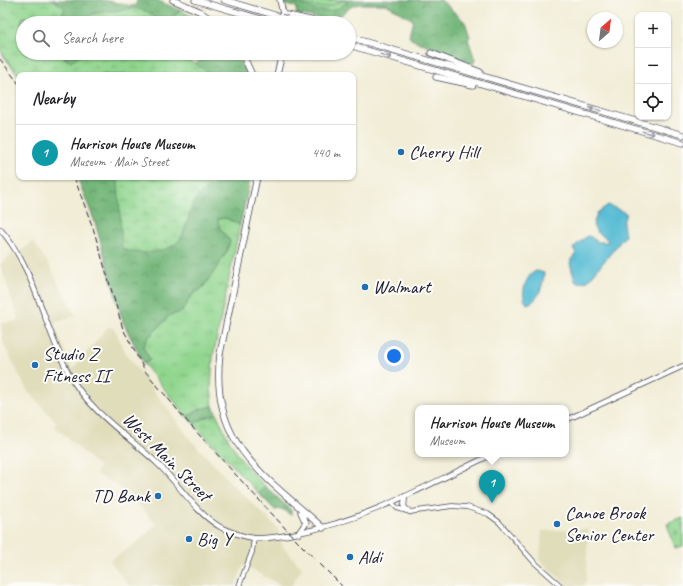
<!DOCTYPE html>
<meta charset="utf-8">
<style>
body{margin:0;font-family:Caveat,sans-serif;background:#f6f6f6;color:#202124}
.controls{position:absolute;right:12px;top:12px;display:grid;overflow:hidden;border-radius:8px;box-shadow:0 1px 3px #0004}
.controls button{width:36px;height:36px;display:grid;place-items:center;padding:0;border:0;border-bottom:1px solid #e0e0e0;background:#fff;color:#202124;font:20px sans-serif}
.compass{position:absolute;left:587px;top:12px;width:36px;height:36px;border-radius:50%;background:#fff;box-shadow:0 1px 3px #0004;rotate:28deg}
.you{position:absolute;left:394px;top:356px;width:14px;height:14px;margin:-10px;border:3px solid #fff;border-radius:50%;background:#1a73e8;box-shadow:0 0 0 6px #1a73e833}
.badge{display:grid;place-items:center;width:26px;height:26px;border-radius:50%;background:#1f6fb2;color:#fff;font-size:13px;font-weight:700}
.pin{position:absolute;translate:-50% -33px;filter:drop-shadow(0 1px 2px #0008)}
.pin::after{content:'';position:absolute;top:21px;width:14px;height:12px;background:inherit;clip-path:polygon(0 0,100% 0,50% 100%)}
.popup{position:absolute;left:415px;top:405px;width:154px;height:52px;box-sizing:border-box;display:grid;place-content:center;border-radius:8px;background:#fff;filter:drop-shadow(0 1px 3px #0005);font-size:13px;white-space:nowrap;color:#757577}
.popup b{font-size:15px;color:#202124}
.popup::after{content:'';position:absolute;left:50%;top:100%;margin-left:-8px;border:8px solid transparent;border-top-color:#fff}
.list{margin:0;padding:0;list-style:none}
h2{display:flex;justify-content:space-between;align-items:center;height:52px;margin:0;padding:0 16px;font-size:17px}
h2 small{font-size:13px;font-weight:400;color:#757577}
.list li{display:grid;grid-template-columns:26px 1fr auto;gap:12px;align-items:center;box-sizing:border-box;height:56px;padding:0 16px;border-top:1px solid #e0e0e0}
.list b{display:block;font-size:15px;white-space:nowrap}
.list p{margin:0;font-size:13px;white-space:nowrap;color:#757577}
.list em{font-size:13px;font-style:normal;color:#757577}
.icon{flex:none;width:22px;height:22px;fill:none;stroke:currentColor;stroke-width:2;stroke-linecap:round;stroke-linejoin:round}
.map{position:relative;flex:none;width:683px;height:586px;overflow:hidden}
.search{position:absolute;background:#fff;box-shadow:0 1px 3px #0004;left:16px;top:16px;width:340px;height:44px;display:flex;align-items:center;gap:10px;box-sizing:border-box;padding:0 14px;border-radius:22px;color:#757577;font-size:15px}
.panel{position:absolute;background:#fff;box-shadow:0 1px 3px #0004;left:16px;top:72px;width:340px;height:108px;border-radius:8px}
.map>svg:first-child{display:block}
</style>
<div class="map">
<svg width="683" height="586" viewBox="0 0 683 586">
<defs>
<pattern id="grass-tufts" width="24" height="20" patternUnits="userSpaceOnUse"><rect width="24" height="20" fill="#91d68f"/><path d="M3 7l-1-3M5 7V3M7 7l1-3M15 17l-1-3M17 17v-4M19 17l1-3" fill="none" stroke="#7db77c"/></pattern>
<pattern id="forest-crowns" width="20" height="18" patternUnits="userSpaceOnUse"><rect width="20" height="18" fill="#74b77a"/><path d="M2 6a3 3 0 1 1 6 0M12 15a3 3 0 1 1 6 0" fill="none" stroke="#5f9465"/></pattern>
<pattern id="wetland-marsh" width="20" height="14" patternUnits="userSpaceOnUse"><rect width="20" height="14" fill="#91d68f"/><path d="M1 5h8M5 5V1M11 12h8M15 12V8" fill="none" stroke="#7db77c"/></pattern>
<pattern id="cemetery-stones" width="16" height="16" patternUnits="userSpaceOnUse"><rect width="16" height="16" fill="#91d68f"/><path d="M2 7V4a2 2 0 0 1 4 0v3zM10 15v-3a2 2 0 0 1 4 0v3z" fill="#7db77c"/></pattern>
<pattern id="park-dots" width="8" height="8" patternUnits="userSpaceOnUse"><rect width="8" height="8" fill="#91d68f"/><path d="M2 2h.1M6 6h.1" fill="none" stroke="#7db77c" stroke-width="1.8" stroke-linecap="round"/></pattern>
</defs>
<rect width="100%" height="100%" fill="#fdfcf7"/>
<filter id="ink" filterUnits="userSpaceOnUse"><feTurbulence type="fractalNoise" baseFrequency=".025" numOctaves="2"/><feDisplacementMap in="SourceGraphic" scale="8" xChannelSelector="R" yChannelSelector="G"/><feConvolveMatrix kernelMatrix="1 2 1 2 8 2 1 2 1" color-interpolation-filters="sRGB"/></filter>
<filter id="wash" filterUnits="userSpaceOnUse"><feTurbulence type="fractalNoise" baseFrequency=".012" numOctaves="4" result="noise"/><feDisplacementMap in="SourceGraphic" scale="16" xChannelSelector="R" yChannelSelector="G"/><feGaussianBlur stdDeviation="0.9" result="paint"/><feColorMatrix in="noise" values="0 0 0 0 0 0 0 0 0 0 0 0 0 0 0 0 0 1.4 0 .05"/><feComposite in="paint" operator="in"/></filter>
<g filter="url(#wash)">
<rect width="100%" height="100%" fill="#f1edd7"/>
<g fill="#e0ddbb">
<path d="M 33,241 L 48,263 L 76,316 L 54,323 L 72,370 L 108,327 L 114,328 L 126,354 L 191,440 L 237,489 L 277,527 L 283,547 L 302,568 L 291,586 L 282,586 L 243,565 L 236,586 L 129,586 L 110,561 L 139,541 L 156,524 L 126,491 L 124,493 L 115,484 L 96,474 L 100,467 L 54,426 L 57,423 L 27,390 L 4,345 L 0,323 L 19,321 L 0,264 L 13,253 L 15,257 Z"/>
<path d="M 588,529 L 586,581 L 584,586 L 568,586 L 540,560 L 542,531 Z"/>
</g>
<g fill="url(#grass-tufts)" stroke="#5a7c65">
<path d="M 180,10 L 204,23 L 175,23 L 174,17 Z"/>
<path d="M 226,218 L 240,225 L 213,357 L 211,387 L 213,406 L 200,409 L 187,417 L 144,364 L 150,360 L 143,347 L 147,339 L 170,315 L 182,312 L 191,296 L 203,287 L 215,270 L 226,253 L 230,241 L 219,227 L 218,219 Z"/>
</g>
<g fill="url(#forest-crowns)" stroke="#4b6c5a">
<path d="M 53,0 L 103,0 L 131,6 L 136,5 L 137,0 L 156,0 L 180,10 L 174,17 L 175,23 L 23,23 L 23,53 L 184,53 L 181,58 L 194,64 L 199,61 L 202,56 L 202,53 L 234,53 L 248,75 L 19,76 L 3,55 L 23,17 L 37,20 L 57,1 Z"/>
<path d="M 284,0 L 441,0 L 465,22 L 470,37 L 468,39 L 475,60 L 473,64 L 411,39 L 409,36 L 413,20 L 386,4 L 359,4 L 352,6 L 338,17 L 330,20 L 296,14 L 297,7 L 285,5 Z"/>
<path d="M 77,177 L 251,177 L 240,225 L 226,218 L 218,219 L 219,227 L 230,241 L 226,253 L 215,270 L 203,287 L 191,296 L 182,312 L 170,315 L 147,339 L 143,347 L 150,360 L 144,364 L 123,322 L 95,222 Z"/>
<path d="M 213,406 L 217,414 L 207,417 L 194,424 L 187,417 L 200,409 Z"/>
<path d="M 265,486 L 291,510 L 291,515 L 282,509 L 275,510 L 259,494 Z"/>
</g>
<g fill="url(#wetland-marsh)" stroke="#5a7c65">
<path d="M 0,0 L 53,0 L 65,8 L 61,17 L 50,22 L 23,17 L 20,24 L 23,26 L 23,53 L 57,53 L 71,62 L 85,53 L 158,53 C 166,57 171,57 180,58 C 191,59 202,68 210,75 L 61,75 L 58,72 L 57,75 L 19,76 L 0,50 Z"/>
<path d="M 295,0 L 348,0 C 334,18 312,11 295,0 Z"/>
<path d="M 134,8 L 148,12 L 155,17 L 154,23 L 84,23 L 92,14 Z"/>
<path d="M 116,177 L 230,177 C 221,184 208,186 200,194 C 187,208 189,227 180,239 C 170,253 136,257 122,248 L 118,182 Z"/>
<path d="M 217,414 C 229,444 242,464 265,486 L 259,494 L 194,424 L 207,417 Z"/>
</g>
<path fill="url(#cemetery-stones)" stroke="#5a7c65" d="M 683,518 L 683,546 L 675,548 L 667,524 Z"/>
<path fill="url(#park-dots)" stroke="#5a7c65" d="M 291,0 L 345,0 L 325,8 L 294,3 Z"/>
<g fill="#56bcd4" stroke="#3c6f88">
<path d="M 608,205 L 626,213 L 623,223 L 625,236 L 588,281 L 578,283 L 575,281 L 570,263 L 576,253 L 573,248 L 587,236 L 591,237 L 598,242 L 608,242 L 608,240 L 597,232 L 593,226 L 597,213 Z"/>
<path d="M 537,271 L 544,273 C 543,284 540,301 527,304 C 519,296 526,273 537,271 Z"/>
</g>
</g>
<g filter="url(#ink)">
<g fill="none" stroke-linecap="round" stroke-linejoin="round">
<g stroke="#414052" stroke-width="5.5">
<g id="secondary">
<path d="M 392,503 L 397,508 L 410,512 L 452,506 L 467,507 L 488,514 L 499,522 L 534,562 L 561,586"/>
<path d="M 239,586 L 252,552 L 254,538"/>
</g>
</g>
<g stroke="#414052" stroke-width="6">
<g id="primary">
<path d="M 0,229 C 35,268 44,328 69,374 C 89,411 128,436 158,464 C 180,485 195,513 222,528 C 231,532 244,537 254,538 C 268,539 284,536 298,533 C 367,520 429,484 493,454"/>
<path d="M 566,420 L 683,366"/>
<path d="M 405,496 L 404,507 L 410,512"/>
</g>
</g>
<g stroke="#414052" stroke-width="7">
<g id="highway">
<path d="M 173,0 L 199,11 L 216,23"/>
<path d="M 195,0 L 274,23"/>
<path d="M 224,0 L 281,17"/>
<path d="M 280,0 L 285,23"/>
<path d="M 287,15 L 324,23"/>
<path d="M 349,37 L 683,135"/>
<path d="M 349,45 L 683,143"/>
<path d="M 242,53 L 252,75"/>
<path d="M 431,53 L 480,72"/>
<path d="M 277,75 L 282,53"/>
<path d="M 436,77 L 473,85"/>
<path d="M 257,177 L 220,354 C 209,445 265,475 323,528"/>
<path d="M 299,533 L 306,523 L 301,512"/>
</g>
</g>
<use href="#secondary" stroke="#fff" stroke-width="4"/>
<use href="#primary" stroke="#fff" stroke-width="4.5"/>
<use href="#highway" stroke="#fff" stroke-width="5.5"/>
<g stroke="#22223b" stroke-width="1" stroke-dasharray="6 3" stroke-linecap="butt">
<path d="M 0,59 L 19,84"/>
<path d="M 74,177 L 93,228 L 123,329 L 145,371 L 191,426 L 296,540 L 342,586"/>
</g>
<g stroke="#414052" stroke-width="7" stroke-linecap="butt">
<path id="highway-bridge" d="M 281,17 L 287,19"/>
</g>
<use href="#highway-bridge" stroke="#fff" stroke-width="5.5"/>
</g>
<defs><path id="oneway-shaft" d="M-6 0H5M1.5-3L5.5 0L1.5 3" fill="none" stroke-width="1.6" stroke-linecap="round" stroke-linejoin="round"/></defs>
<g stroke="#9c9ca7">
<use href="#oneway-shaft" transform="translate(386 56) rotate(16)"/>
<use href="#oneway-shaft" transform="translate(595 109) rotate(-164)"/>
<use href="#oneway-shaft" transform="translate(648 133) rotate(16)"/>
</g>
</g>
<g fill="#1f6fb2" stroke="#fdfcf7" stroke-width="1.5">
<circle cx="401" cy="152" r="4"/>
<circle cx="365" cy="287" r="4"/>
<circle cx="35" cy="365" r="4"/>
<circle cx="158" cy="496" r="4"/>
<circle cx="557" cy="524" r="4"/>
<circle cx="189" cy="539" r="4"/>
<circle cx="350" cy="557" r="4"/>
</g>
<g text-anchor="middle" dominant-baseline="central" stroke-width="4" stroke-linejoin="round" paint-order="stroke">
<g font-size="19" fill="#22223b" stroke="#fdfcf7" text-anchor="start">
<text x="409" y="152">Cherry Hill</text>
<text x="373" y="287">Walmart</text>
<text x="43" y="354">Studio Z<tspan x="43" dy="22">Fitness II</tspan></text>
<text x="150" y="496" text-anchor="end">TD Bank</text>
<text x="565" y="513">Canoe Brook<tspan x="565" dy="22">Senior Center</tspan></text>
<text x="197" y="539">Big Y</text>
<text x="358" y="557">Aldi</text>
</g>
<g font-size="19" fill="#22223b" stroke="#fdfcf7">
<text transform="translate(167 457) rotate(45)">West Main Street</text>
</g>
</g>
</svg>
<div class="controls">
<button>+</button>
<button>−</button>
<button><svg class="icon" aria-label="locate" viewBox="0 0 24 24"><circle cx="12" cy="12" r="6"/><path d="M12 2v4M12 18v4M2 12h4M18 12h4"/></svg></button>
</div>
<svg class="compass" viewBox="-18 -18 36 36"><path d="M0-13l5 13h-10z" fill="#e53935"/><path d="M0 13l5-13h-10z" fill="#757577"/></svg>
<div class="you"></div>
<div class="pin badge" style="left:492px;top:503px;background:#0f9aa8">1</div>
<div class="popup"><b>Harrison House Museum</b>Museum</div>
<div class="search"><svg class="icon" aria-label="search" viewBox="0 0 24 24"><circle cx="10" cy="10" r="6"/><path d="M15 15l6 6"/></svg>Search here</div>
<section class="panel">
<h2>Nearby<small></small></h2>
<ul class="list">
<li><span class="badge" style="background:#0f9aa8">1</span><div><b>Harrison House Museum</b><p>Museum · Main Street</p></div><em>440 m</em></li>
</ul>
</section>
</div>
